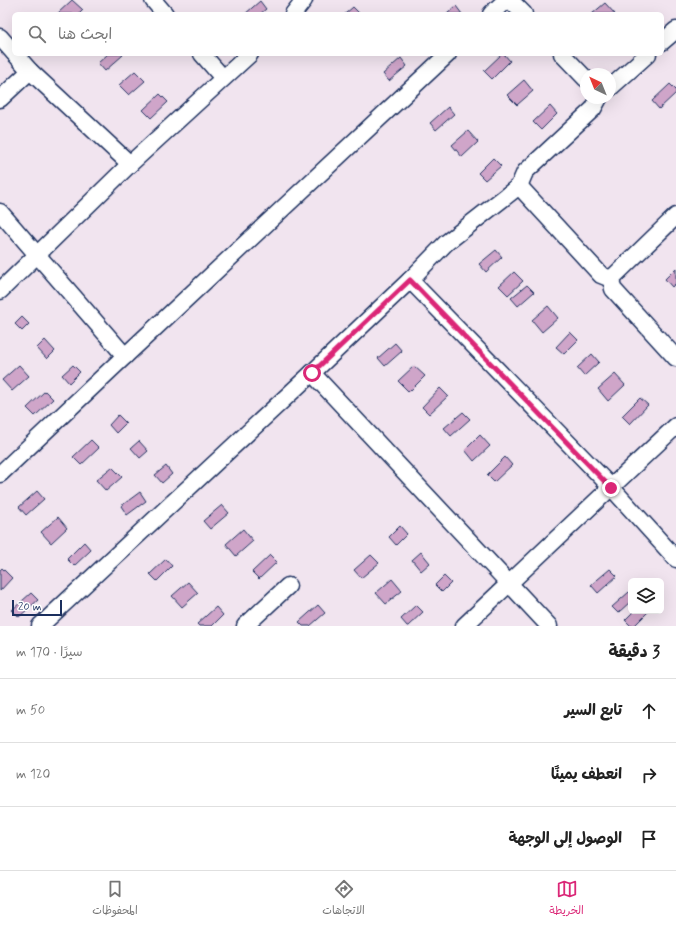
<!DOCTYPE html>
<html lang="ar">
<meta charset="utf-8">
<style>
:root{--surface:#fff;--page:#f6f6f6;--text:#222;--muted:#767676;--line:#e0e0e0;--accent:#db2777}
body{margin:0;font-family:Mynerve,"Playpen Sans Arabic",sans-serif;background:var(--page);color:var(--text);direction:rtl}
.controls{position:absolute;right:12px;bottom:12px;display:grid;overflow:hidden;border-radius:6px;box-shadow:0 4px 16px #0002}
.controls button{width:36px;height:36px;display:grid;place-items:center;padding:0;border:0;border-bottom:1px solid var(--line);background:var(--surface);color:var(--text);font:20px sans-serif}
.compass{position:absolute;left:580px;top:68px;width:36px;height:36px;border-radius:50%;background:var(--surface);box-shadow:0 4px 16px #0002;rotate:317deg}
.scale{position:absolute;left:12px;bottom:10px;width:50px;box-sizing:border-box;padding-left:4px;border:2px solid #1b2f5e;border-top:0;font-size:11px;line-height:14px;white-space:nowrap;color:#1b2f5e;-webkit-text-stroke:3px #fff;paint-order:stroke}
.stop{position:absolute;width:12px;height:12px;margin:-9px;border:3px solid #db2777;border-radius:50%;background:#fff}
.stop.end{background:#db2777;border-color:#fff;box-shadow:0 1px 4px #0008}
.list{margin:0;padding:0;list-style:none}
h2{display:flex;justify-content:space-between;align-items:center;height:52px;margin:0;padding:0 16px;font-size:17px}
h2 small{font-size:13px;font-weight:400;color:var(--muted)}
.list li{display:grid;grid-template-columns:26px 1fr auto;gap:12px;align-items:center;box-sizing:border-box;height:64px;padding:0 16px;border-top:1px solid var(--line)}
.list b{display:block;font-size:15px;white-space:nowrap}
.list em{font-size:13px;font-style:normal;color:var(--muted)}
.icon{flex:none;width:22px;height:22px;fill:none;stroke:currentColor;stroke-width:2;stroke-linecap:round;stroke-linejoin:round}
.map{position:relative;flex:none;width:676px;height:626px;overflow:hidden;direction:ltr}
.search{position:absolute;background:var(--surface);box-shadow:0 4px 16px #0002;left:12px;right:12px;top:12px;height:44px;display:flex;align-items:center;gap:10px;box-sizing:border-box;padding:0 14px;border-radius:6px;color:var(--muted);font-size:15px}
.sheet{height:244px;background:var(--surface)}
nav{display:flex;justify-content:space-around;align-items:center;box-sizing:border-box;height:56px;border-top:1px solid var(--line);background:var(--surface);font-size:11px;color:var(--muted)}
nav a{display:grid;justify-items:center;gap:2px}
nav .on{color:var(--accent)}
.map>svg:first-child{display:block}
</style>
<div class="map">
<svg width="676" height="626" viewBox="0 0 676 626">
<rect width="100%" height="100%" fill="#f1e4ef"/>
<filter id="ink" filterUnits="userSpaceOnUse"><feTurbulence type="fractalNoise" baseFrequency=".025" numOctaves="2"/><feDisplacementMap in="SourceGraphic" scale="8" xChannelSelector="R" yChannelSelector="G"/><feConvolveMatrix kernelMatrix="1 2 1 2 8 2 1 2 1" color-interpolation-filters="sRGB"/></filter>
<g filter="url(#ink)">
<g fill="#cfa5c9" stroke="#1b2f5e">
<path d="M72,0L83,10L79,14H57Z"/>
<path d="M260,1L266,9L260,14H245Z"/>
<path d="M605,3L615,14H592Z"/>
<path d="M456,6L462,14H447Z"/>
<path d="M353,7L360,14H345Z"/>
<path d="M108,54H122L123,55L105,71L98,63Z"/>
<path d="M502,54H504L510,61L492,79L484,71Z"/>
<path d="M401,58L407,66L389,81L383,74Z"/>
<path d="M135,71L145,81L129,95L119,85Z"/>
<path d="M524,80L533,91L517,105L507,95Z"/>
<path d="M670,84L676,90V93L659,109L652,101Z"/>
<path d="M160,94L168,102L151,118L143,110Z"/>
<path d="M550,106L557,114L541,130L533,122Z"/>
<path d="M448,107L454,114L436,130L430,123Z"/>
<path d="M468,131L478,142L462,157L452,145Z"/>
<path d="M493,158L501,166L485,180L478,173Z"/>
<path d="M496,250L502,257L486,272L479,264Z"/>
<path d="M676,268V283L672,287L665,279Z"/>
<path d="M514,272L523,281L508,295L499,286Z"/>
<path d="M527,285L534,292L518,306L511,298Z"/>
<path d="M548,306L558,318L542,332L532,320Z"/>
<path d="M22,317L29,324L22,331L15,324Z"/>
<path d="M570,332L578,340L564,354L556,347Z"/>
<path d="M45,340L55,351L47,359L37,348Z"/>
<path d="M395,343L402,351L385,366L378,358Z"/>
<path d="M592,354L599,362L584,376L577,368Z"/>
<path d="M19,365L29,376L12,391L2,380Z"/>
<path d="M73,365L80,372L69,383L62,375Z"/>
<path d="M414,366L425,376L409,392L398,381Z"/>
<path d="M615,374L625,385L608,401L598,389Z"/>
<path d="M440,388L448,396L429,414L422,407Z"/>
<path d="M45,391L53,399L35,416L27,408Z"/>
<path d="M640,398L648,405L630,424L622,416Z"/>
<path d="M463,412L470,419L451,436L444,428Z"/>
<path d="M118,415L126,423L116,433L109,425Z"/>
<path d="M480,435L490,446L474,461L465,450Z"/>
<path d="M91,440L99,448L81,465L73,457Z"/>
<path d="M139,441L148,451L140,458L131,448Z"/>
<path d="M505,457L512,465L494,482L487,475Z"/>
<path d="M166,466L172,474L162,483L155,475Z"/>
<path d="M112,467L122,477L106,491L96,480Z"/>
<path d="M37,491L44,499L26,515L19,507Z"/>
<path d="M140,492L146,501L127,515L121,506Z"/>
<path d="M222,505L229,513L210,529L203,521Z"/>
<path d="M58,517L67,528L51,543L41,532Z"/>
<path d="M400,526L407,534L396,545L389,537Z"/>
<path d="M243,529L253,541L236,556L226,544Z"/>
<path d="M84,542L91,550L74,566L67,559Z"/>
<path d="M421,552L430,563L421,571L412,560Z"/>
<path d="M270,555L277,562L259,579L252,572Z"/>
<path d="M371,555L379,563L361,578L354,570Z"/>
<path d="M166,559L172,566L157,581L150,574Z"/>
<path d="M2,568L12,578L0,591V570Z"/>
<path d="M610,569L617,576L598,593L591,585Z"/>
<path d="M444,576L451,583L442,592L435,585Z"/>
<path d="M392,579L402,591L386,604L376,593Z"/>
<path d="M188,582L198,593L182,607L172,596Z"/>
<path d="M629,592L631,594V601L618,613L612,607Z"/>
<path d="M31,593L38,600L19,617L12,610Z"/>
<path d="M318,605L325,613L310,626H303L299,622Z"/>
<path d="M416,605L423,612L408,626H407L401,619Z"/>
<path d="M216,607L223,615L212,626H199L197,624Z"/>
<path d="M634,611H649L634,626H631L625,620Z"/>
</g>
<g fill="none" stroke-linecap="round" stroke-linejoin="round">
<g stroke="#1b2f5e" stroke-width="19">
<g id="street">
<path d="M153,0L165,14"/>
<path d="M510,0L524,14"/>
<path d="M293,14L304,0"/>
<path d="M491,14L506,0"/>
<path d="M0,37L14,53"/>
<path d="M662,42L676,30"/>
<path d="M15,54L30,71L130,164"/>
<path d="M202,54L223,78"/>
<path d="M562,54L586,79"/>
<path d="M610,88L648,54"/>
<path d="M0,99L30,71"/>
<path d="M519,186L601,275L611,279"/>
<path d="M0,212L125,356"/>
<path d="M611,279L613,289L676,358"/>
<path d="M611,279L676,216"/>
<path d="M410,280L611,487L676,559"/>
<path d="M0,291L130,164L250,54"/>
<path d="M312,373L549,626"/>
<path d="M0,474L125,356L448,54"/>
<path d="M40,626L312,373L410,280L446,243L519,186L525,172L593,109L599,98"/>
<path d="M245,626L288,586"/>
<path d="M464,626L676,426"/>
</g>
</g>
<use href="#street" stroke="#fff" stroke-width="16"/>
</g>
</g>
<g fill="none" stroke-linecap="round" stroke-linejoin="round" filter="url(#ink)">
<path stroke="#db2777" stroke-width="5" d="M312,373L410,280L611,488"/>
</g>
</svg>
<div class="controls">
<button><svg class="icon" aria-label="layers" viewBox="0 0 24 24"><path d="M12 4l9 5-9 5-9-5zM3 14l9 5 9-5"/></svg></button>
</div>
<svg class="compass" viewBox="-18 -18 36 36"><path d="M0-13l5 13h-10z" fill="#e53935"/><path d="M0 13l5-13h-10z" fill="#767676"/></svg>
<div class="scale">20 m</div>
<div class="stop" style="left:312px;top:373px"></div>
<div class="stop end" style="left:611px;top:488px"></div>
<div class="search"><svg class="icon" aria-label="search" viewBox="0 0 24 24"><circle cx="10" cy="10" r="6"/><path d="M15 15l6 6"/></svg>ابحث هنا</div>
</div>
<section class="sheet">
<h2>3 دقيقة<small>سيرًا · 170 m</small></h2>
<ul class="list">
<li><svg class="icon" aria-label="ahead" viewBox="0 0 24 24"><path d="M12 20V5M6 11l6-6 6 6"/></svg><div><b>تابع السير</b></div><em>50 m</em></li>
<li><svg class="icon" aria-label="right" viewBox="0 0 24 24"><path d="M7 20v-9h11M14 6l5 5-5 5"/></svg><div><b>انعطف يمينًا</b></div><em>120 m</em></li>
<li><svg class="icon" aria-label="arrive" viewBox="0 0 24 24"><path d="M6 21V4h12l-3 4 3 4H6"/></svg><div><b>الوصول إلى الوجهة</b></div></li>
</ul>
</section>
<nav>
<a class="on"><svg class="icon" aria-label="map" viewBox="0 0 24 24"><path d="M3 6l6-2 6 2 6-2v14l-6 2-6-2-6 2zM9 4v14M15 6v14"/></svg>الخريطة</a>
<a><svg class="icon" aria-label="directions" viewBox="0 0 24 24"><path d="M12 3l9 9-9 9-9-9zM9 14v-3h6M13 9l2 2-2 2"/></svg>الاتجاهات</a>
<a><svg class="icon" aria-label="saved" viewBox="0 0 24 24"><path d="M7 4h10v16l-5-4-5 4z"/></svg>المحفوظات</a>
</nav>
